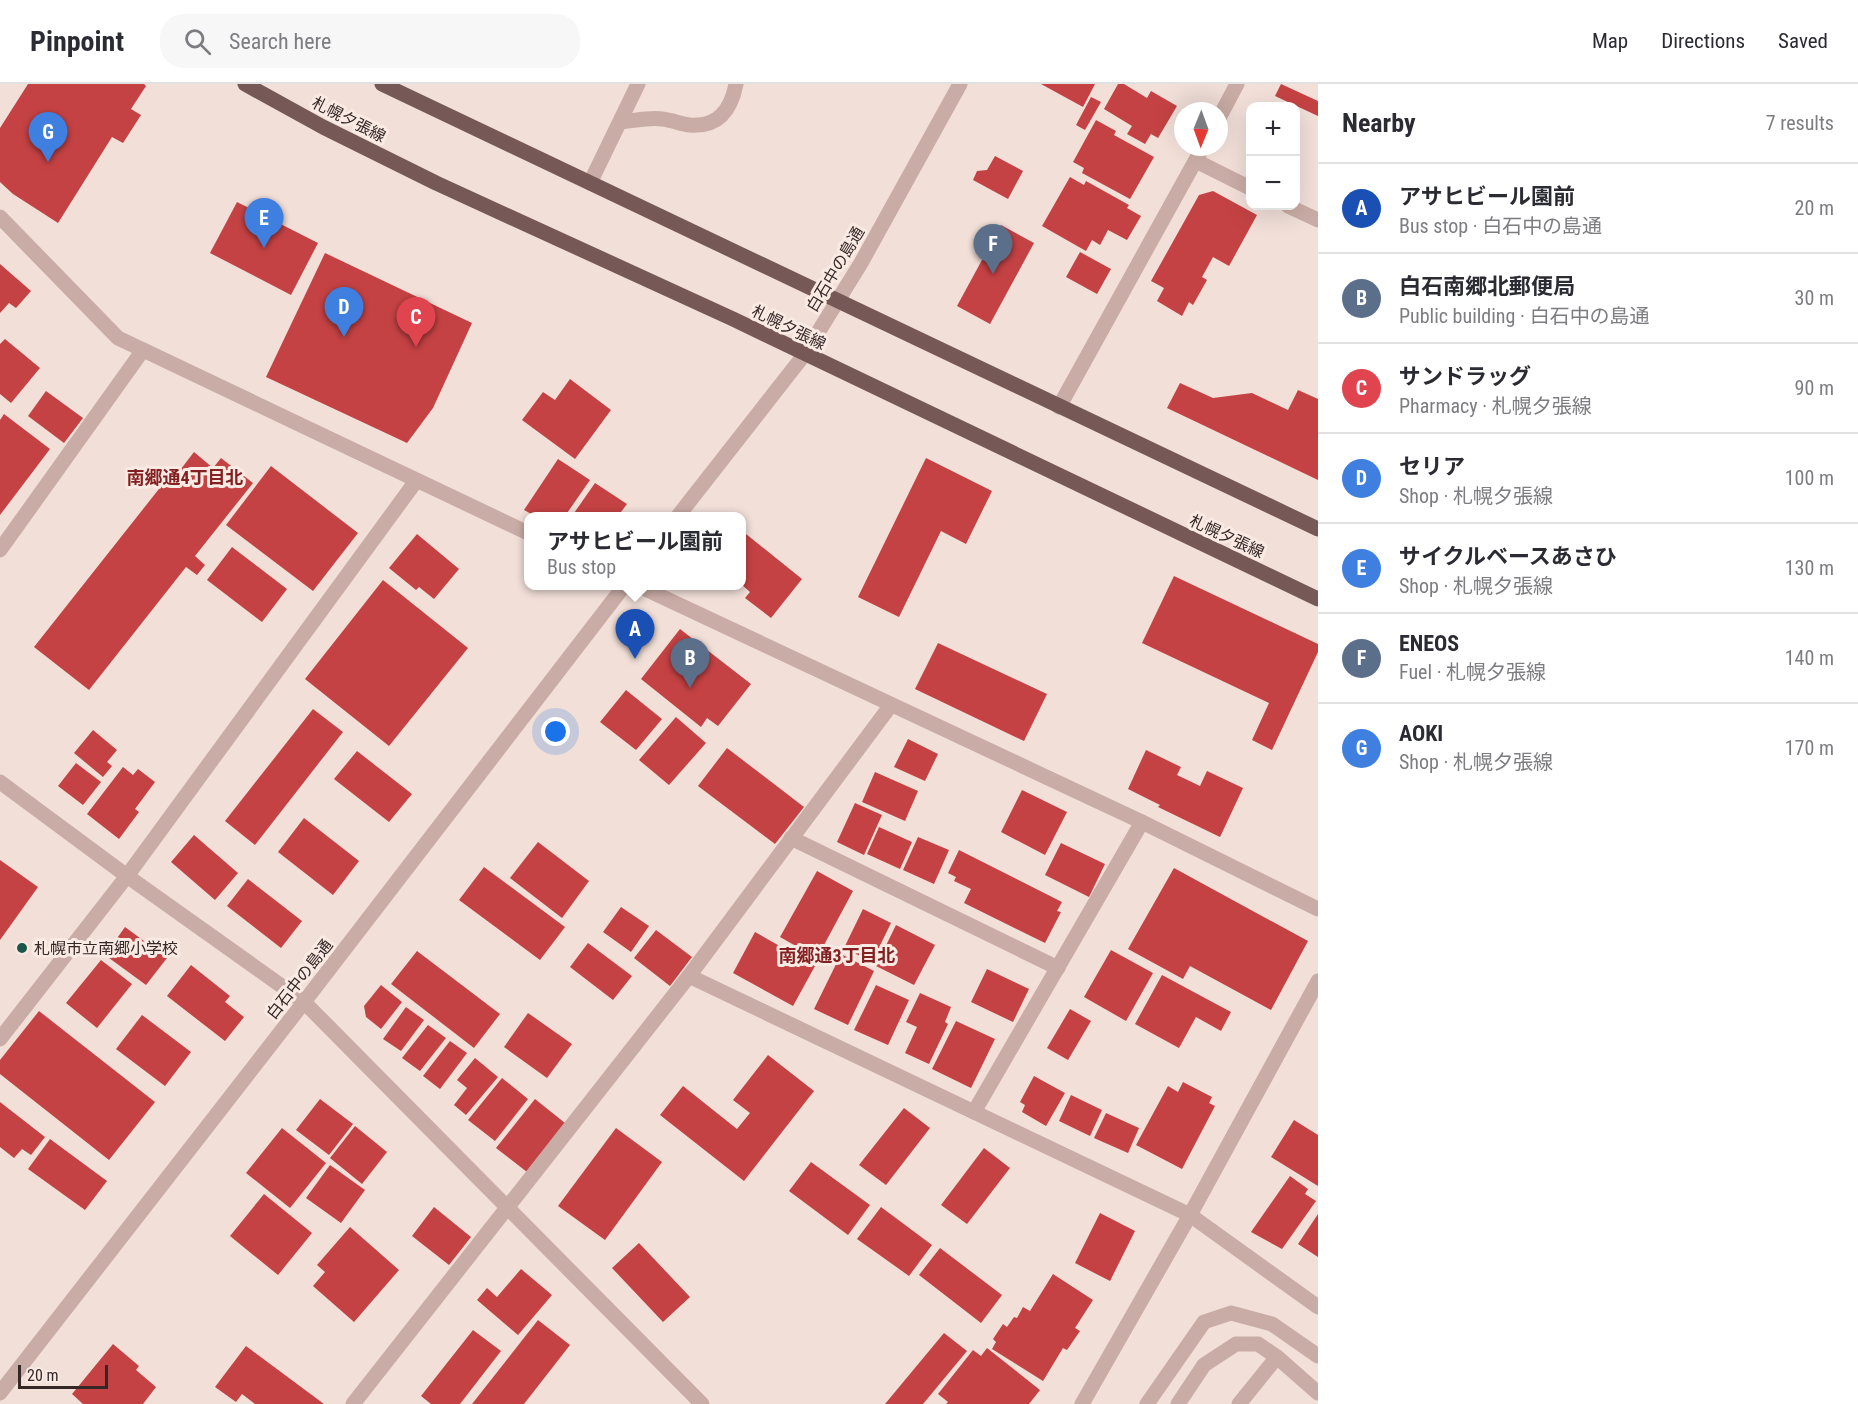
<!DOCTYPE html>
<meta charset="utf-8">
<style>
:root{--surface:#fff;--page:#f7f7f7;--text:#2b2b33;--muted:#7c7c81;--line:#e1e1e2;--accent:#ea580c}
body{margin:0;font-family:"Roboto Condensed","Noto Sans JP",sans-serif;background:var(--page);color:var(--text)}
.controls{position:absolute;right:18px;top:18px;display:grid;overflow:hidden;border-radius:12px;box-shadow:0 6px 24px #0002}
.controls button{width:54px;height:54px;display:grid;place-items:center;padding:0;border:0;border-bottom:2px solid var(--line);background:var(--surface);color:var(--text);font:30px sans-serif}
.compass{position:absolute;left:1174px;top:18px;width:54px;height:54px;border-radius:50%;background:var(--surface);box-shadow:0 6px 24px #0002;rotate:181deg}
.scale{position:absolute;left:18px;bottom:15px;width:90px;box-sizing:border-box;padding-left:6px;border:3px solid #342726;border-top:0;font-size:16px;line-height:21px;white-space:nowrap;color:#342726;-webkit-text-stroke:4px #f9eae4;paint-order:stroke}
.you{position:absolute;left:556px;top:648px;width:21px;height:21px;margin:-15px;border:4px solid #fff;border-radius:50%;background:#1a73e8;box-shadow:0 0 0 9px #1a73e833}
.badge{display:grid;place-items:center;width:39px;height:39px;border-radius:50%;background:var(--accent);color:#fff;font-size:20px;font-weight:700}
.pin{position:absolute;translate:-50% -50px;filter:drop-shadow(0 2px 3px #0008)}
.pin::after{content:'';position:absolute;top:32px;width:21px;height:18px;background:inherit;clip-path:polygon(0 0,100% 0,50% 100%)}
.popup{position:absolute;left:524px;top:428px;width:222px;height:78px;box-sizing:border-box;display:grid;place-content:center;border-radius:12px;background:var(--surface);filter:drop-shadow(0 2px 4px #0005);font-size:20px;white-space:nowrap;color:var(--muted)}
.popup b{font-size:22px;color:var(--text)}
.popup::after{content:'';position:absolute;left:50%;top:100%;margin-left:-12px;border:12px solid transparent;border-top-color:var(--surface)}
.list{margin:0;padding:0;list-style:none}
h2{display:flex;justify-content:space-between;align-items:center;height:78px;margin:0;padding:0 24px;font-size:26px}
h2 small{font-size:20px;font-weight:400;color:var(--muted)}
.list li{display:grid;grid-template-columns:39px 1fr auto;gap:18px;align-items:center;box-sizing:border-box;height:90px;padding:0 24px;border-top:2px solid var(--line)}
.list b{display:block;font-size:22px;white-space:nowrap}
.list p{margin:0;font-size:20px;white-space:nowrap;color:var(--muted)}
.list em{font-size:20px;font-style:normal;color:var(--muted)}
.icon{flex:none;width:33px;height:33px;fill:none;stroke:currentColor;stroke-width:2;stroke-linecap:round;stroke-linejoin:round}
.map{position:relative;flex:none;width:1318px;height:1320px;overflow:hidden}
header{display:flex;align-items:center;gap:36px;box-sizing:border-box;height:84px;padding:0 30px;background:var(--surface);border-bottom:2px solid var(--line)}
header strong{font-size:28px}
nav{display:flex;gap:33px;margin-inline-start:auto;font-size:21px}
.search{width:420px;height:54px;background:var(--page);display:flex;align-items:center;gap:15px;box-sizing:border-box;padding:0 21px;border-radius:24px;color:var(--muted);font-size:22px}
main{display:flex}
aside{flex:1;background:var(--surface)}
.map>svg:first-child{display:block}
</style>
<header>
<strong>Pinpoint</strong>
<div class="search"><svg class="icon" aria-label="search" viewBox="0 0 24 24"><circle cx="10" cy="10" r="6"/><path d="M15 15l6 6"/></svg>Search here</div>
<nav><a>Map</a><a>Directions</a><a>Saved</a></nav>
</header>
<main>
<div class="map">
<svg width="1318" height="1320" viewBox="0 0 1318 1320">
<rect width="100%" height="100%" fill="#f1dfd8"/>
<g fill="#c54244">
<path d="M28,0H144L146,2L131,25L141,31L123,59L112,53L58,139L13,110L0,98V44Z"/>
<path d="M1041,0H1095L1083,23Z"/>
<path d="M1118,0H1124L1147,14L1151,7L1177,22L1158,54L1151,50L1145,60L1127,50L1132,42L1104,25Z"/>
<path d="M1281,0L1318,17V32L1275,12Z"/>
<path d="M1091,13L1101,18L1085,46L1076,41Z"/>
<path d="M1096,36L1116,47L1114,51L1154,73L1130,115L1082,89L1084,84L1073,78Z"/>
<path d="M995,72L1023,87L1008,115L973,96L977,87L987,86Z"/>
<path d="M1070,93L1084,101L1086,97L1129,121L1127,124L1141,132L1127,156L1108,146L1100,161L1092,156L1086,167L1042,142Z"/>
<path d="M1213,107L1257,131L1229,182L1213,173L1202,193L1207,196L1193,221L1189,218L1182,232L1157,217L1164,204L1151,197L1199,111Z"/>
<path d="M237,118L318,159L291,211L210,169Z"/>
<path d="M1001,141L1034,159L990,240L957,222Z"/>
<path d="M1080,168L1111,185L1097,210L1066,193Z"/>
<path d="M325,169L472,239L433,324L407,359L266,293Z"/>
<path d="M0,180L31,207L16,224L9,219L0,229Z"/>
<path d="M5,255L40,284L11,319L0,310V260Z"/>
<path d="M570,295L611,326L575,375L522,336L543,308L555,316Z"/>
<path d="M1180,299L1213,314L1252,309L1288,326L1298,306L1318,315V396L1167,324Z"/>
<path d="M46,307L83,334L64,359L28,332Z"/>
<path d="M4,330L50,365L0,431V336Z"/>
<path d="M194,368L213,384L221,374L253,399L195,472L205,481L197,491L186,483L89,606L34,563L170,391L174,394Z"/>
<path d="M926,374L992,407L966,460L941,447L899,533L858,513Z"/>
<path d="M558,375L590,396L565,432H535L524,426Z"/>
<path d="M271,382L358,449L313,507L226,441Z"/>
<path d="M595,399L627,420L618,432H572Z"/>
<path d="M417,450L459,485L434,515L419,503L416,506L389,484Z"/>
<path d="M746,450L802,495L771,534L745,514L750,508L742,501V456Z"/>
<path d="M232,463L287,505L262,538L207,496Z"/>
<path d="M1174,492L1318,560V568L1272,666L1252,656L1269,619L1142,559Z"/>
<path d="M383,496L468,564L389,662L305,595Z"/>
<path d="M680,545L751,600L718,642L707,634L701,643L641,595Z"/>
<path d="M938,559L1047,610L1024,657L915,605Z"/>
<path d="M626,606L662,635L636,666L600,638Z"/>
<path d="M313,625L343,648L255,761L225,737Z"/>
<path d="M676,633L706,659L669,701L639,676Z"/>
<path d="M93,646L117,666L107,678L112,682L103,693L74,669Z"/>
<path d="M908,655L938,670L925,697L894,683Z"/>
<path d="M727,664L804,723L775,760L698,702Z"/>
<path d="M1146,666L1181,683L1177,691L1200,702L1207,687L1243,704L1220,753L1158,723L1160,721L1128,705Z"/>
<path d="M357,667L412,710L389,738L334,695Z"/>
<path d="M76,679L101,698L83,721L58,702Z"/>
<path d="M123,683L133,691L138,685L155,698L135,725L139,728L119,755L87,730Z"/>
<path d="M875,688L918,707L905,737L862,718Z"/>
<path d="M1022,706L1067,728L1045,771L1001,748Z"/>
<path d="M855,719L882,731L864,771L837,758Z"/>
<path d="M304,734L359,777L333,811L278,768Z"/>
<path d="M879,743L912,758L900,785L867,770Z"/>
<path d="M194,751L238,789L215,816L171,778Z"/>
<path d="M918,753L949,766L934,800L903,786Z"/>
<path d="M538,758L589,797L562,834L510,794Z"/>
<path d="M1061,759L1105,780L1089,813L1045,791Z"/>
<path d="M959,766L1062,818L1057,827L1061,828L1045,859L964,819L971,805L954,797L956,793L948,789Z"/>
<path d="M0,776L38,803L0,856Z"/>
<path d="M484,783L565,843L540,876L459,816Z"/>
<path d="M1174,784L1308,857L1271,926L1190,882L1183,895L1128,865Z"/>
<path d="M817,787L853,807L817,874L780,853Z"/>
<path d="M248,795L302,837L281,864L227,822Z"/>
<path d="M621,823L649,842L631,868L603,848Z"/>
<path d="M863,825L891,839L872,878L844,864Z"/>
<path d="M896,841L935,861L914,901L876,882Z"/>
<path d="M125,843L167,874L146,901L105,871Z"/>
<path d="M656,846L692,873L670,902L634,874Z"/>
<path d="M755,848L815,882L793,922L733,889Z"/>
<path d="M588,859L632,892L613,916L570,883Z"/>
<path d="M1111,866L1153,889L1126,937L1084,913Z"/>
<path d="M417,867L500,930L474,964L391,900Z"/>
<path d="M841,870L874,887L848,941L814,925Z"/>
<path d="M101,876L132,900L97,944L66,919Z"/>
<path d="M191,881L230,912L225,918L244,933L225,957L167,912Z"/>
<path d="M987,885L1029,905L1013,938L971,918Z"/>
<path d="M1162,891L1231,928L1221,947L1196,933L1179,964L1135,940Z"/>
<path d="M381,901L402,918L381,945L366,933L364,922Z"/>
<path d="M876,901L909,916L888,961L854,946Z"/>
<path d="M920,909L951,923L945,938L948,940L929,980L905,969L917,943L906,938Z"/>
<path d="M406,923L424,936L401,967L383,955Z"/>
<path d="M1070,925L1091,937L1068,976L1047,964Z"/>
<path d="M39,927L155,1018L109,1076L0,990V976Z"/>
<path d="M528,929L572,960L547,994L504,963Z"/>
<path d="M142,931L191,968L165,1002L116,965Z"/>
<path d="M956,937L995,955L971,1004L932,985Z"/>
<path d="M428,941L446,954L420,987L402,974Z"/>
<path d="M450,957L467,969L440,1005L423,992Z"/>
<path d="M768,971L814,1007L744,1097L660,1031L683,1002L737,1045L750,1029L733,1016Z"/>
<path d="M475,974L498,993L466,1031L454,1021L467,1004L457,996Z"/>
<path d="M1034,992L1065,1009L1046,1042L1022,1028L1025,1021L1020,1018Z"/>
<path d="M502,994L528,1015L495,1057L468,1036Z"/>
<path d="M1183,998L1212,1013L1209,1019L1215,1022L1182,1085L1136,1061L1168,1002L1178,1008Z"/>
<path d="M1071,1011L1102,1026L1090,1052L1059,1037Z"/>
<path d="M320,1015L353,1040L329,1071L296,1046Z"/>
<path d="M535,1015L565,1039L527,1088L496,1064Z"/>
<path d="M0,1018L45,1053L31,1071L22,1065L14,1074L0,1063Z"/>
<path d="M904,1024L930,1044L886,1101L859,1081Z"/>
<path d="M1106,1029L1139,1044L1128,1069L1094,1054Z"/>
<path d="M1294,1036L1318,1051V1102L1271,1073Z"/>
<path d="M355,1042L387,1068L362,1100L330,1074Z"/>
<path d="M282,1044L326,1079L290,1124L246,1089Z"/>
<path d="M616,1044L662,1078L605,1156L558,1122Z"/>
<path d="M50,1055L107,1097L85,1126L28,1085Z"/>
<path d="M984,1064L1010,1084L967,1140L941,1121Z"/>
<path d="M811,1078L870,1121L848,1151L789,1107Z"/>
<path d="M330,1081L365,1106L341,1139L306,1114Z"/>
<path d="M1290,1092L1308,1105L1305,1110L1316,1117L1282,1165L1251,1148Z"/>
<path d="M264,1110L312,1149L278,1191L230,1152Z"/>
<path d="M434,1123L471,1153L449,1181L412,1152Z"/>
<path d="M881,1123L932,1161L909,1192L857,1155Z"/>
<path d="M1100,1129L1135,1147L1110,1197L1075,1179Z"/>
<path d="M1318,1130V1173L1298,1160Z"/>
<path d="M350,1143L399,1186L354,1238L313,1202L325,1188L317,1181Z"/>
<path d="M639,1159L690,1213L663,1238L612,1184Z"/>
<path d="M940,1164L1002,1211L981,1239L919,1191Z"/>
<path d="M521,1185L552,1211L518,1251L477,1216L487,1204L497,1213Z"/>
<path d="M1053,1190L1093,1216L1075,1244L1080,1247L1067,1266L1063,1264L1043,1297L992,1265L996,1258L993,1255L1003,1240L1007,1243L1014,1233L1017,1234L1023,1223L1030,1227Z"/>
<path d="M538,1236L570,1261L524,1320H472Z"/>
<path d="M473,1246L501,1267L460,1320H431L421,1312Z"/>
<path d="M944,1249L967,1267L923,1320H885Z"/>
<path d="M113,1260L139,1282L136,1286L156,1303L143,1320H83L72,1310Z"/>
<path d="M246,1262L324,1320H255L242,1310L236,1318L215,1303Z"/>
<path d="M987,1264L1040,1306L1029,1320H946L948,1318L938,1310L973,1266L981,1272Z"/>
</g>
<g fill="none" stroke-linecap="round" stroke-linejoin="round">
<g stroke="#c9aca5" stroke-width="15">
<path d="M1219,34L1237,0"/>
<path d="M620,38C634,37 649,33 662,35C672,36 681,40 690,41C718,43 731,26 736,0"/>
<path d="M1196,77L1250,104"/>
<path d="M590,99L638,0"/>
<path d="M1288,122L1318,136"/>
<path d="M0,133L118,254L528,449"/>
<path d="M1059,323L1203,63"/>
<path d="M678,432L804,271L861,179L960,0"/>
<path d="M0,466L143,266"/>
<path d="M639,502L1142,738L1318,825"/>
<path d="M0,698L127,792L304,918L702,1320"/>
<path d="M791,754L1058,884"/>
<path d="M689,892L1190,1131L1318,1223"/>
<path d="M0,955L127,792L416,397"/>
<path d="M974,1028L1142,738"/>
<path d="M0,1309L304,918L624,502"/>
<path d="M353,1320L689,892L891,621"/>
<path d="M1082,1320L1190,1131L1318,897"/>
<path d="M1147,1320L1204,1238L1231,1229L1272,1240L1318,1272"/>
<path d="M1178,1320L1204,1281L1236,1260H1258L1277,1273L1318,1309"/>
<path d="M1239,1320L1277,1273"/>
</g>
<g stroke="#765957" stroke-width="15">
<path d="M245,0L323,43L436,99L733,235L1318,515"/>
<path d="M382,0L1318,445"/>
</g>
</g>
<circle fill="#1c554a" stroke="#f9eae4" stroke-width="2" cx="22" cy="864" r="6"/>
<g text-anchor="middle" stroke-width="6" stroke-linejoin="round" paint-order="stroke">
<g font-size="16" fill="#342726" stroke="#f9eae4">
<text transform="translate(349 35) rotate(27)" y="6">札幌夕張線</text>
<text transform="translate(835 185) rotate(-59)" y="6">白石中の島通</text>
<text transform="translate(789 243) rotate(26)" y="6">札幌夕張線</text>
<text transform="translate(1227 452) rotate(25)" y="6">札幌夕張線</text>
<text transform="translate(299 895) rotate(-52)" y="6">白石中の島通</text>
</g>
<g font-size="16" fill="#342726" stroke="#f9eae4" text-anchor="start">
<text x="34" y="870">札幌市立南郷小学校</text>
</g>
<g font-size="18" font-weight="bold" fill="#832021" stroke="#f9eae4">
<text x="185" y="400">南郷通4丁目北</text>
<text x="837" y="878">南郷通3丁目北</text>
</g>
</g>
</svg>
<div class="controls">
<button>+</button>
<button>−</button>
</div>
<svg class="compass" viewBox="-18 -18 36 36"><path d="M0-13l5 13h-10z" fill="#e53935"/><path d="M0 13l5-13h-10z" fill="#7c7c81"/></svg>
<div class="scale">20 m</div>
<div class="you"></div>
<div class="pin badge" style="left:635px;top:575px;background:#1a4fb4">A</div>
<div class="popup"><b>アサヒビール園前</b>Bus stop</div>
<div class="pin badge" style="left:690px;top:604px;background:#5c6f8a">B</div>
<div class="pin badge" style="left:416px;top:263px;background:#e0444e">C</div>
<div class="pin badge" style="left:344px;top:253px;background:#3f7fe0">D</div>
<div class="pin badge" style="left:264px;top:164px;background:#3f7fe0">E</div>
<div class="pin badge" style="left:993px;top:190px;background:#5c6f8a">F</div>
<div class="pin badge" style="left:48px;top:78px;background:#3f7fe0">G</div>
</div>
<aside>
<h2>Nearby<small>7 results</small></h2>
<ul class="list">
<li><span class="badge" style="background:#1a4fb4">A</span><div><b>アサヒビール園前</b><p>Bus stop · 白石中の島通</p></div><em>20 m</em></li>
<li><span class="badge" style="background:#5c6f8a">B</span><div><b>白石南郷北郵便局</b><p>Public building · 白石中の島通</p></div><em>30 m</em></li>
<li><span class="badge" style="background:#e0444e">C</span><div><b>サンドラッグ</b><p>Pharmacy · 札幌夕張線</p></div><em>90 m</em></li>
<li><span class="badge" style="background:#3f7fe0">D</span><div><b>セリア</b><p>Shop · 札幌夕張線</p></div><em>100 m</em></li>
<li><span class="badge" style="background:#3f7fe0">E</span><div><b>サイクルベースあさひ</b><p>Shop · 札幌夕張線</p></div><em>130 m</em></li>
<li><span class="badge" style="background:#5c6f8a">F</span><div><b>ENEOS</b><p>Fuel · 札幌夕張線</p></div><em>140 m</em></li>
<li><span class="badge" style="background:#3f7fe0">G</span><div><b>AOKI</b><p>Shop · 札幌夕張線</p></div><em>170 m</em></li>
</ul>
</aside>
</main>
